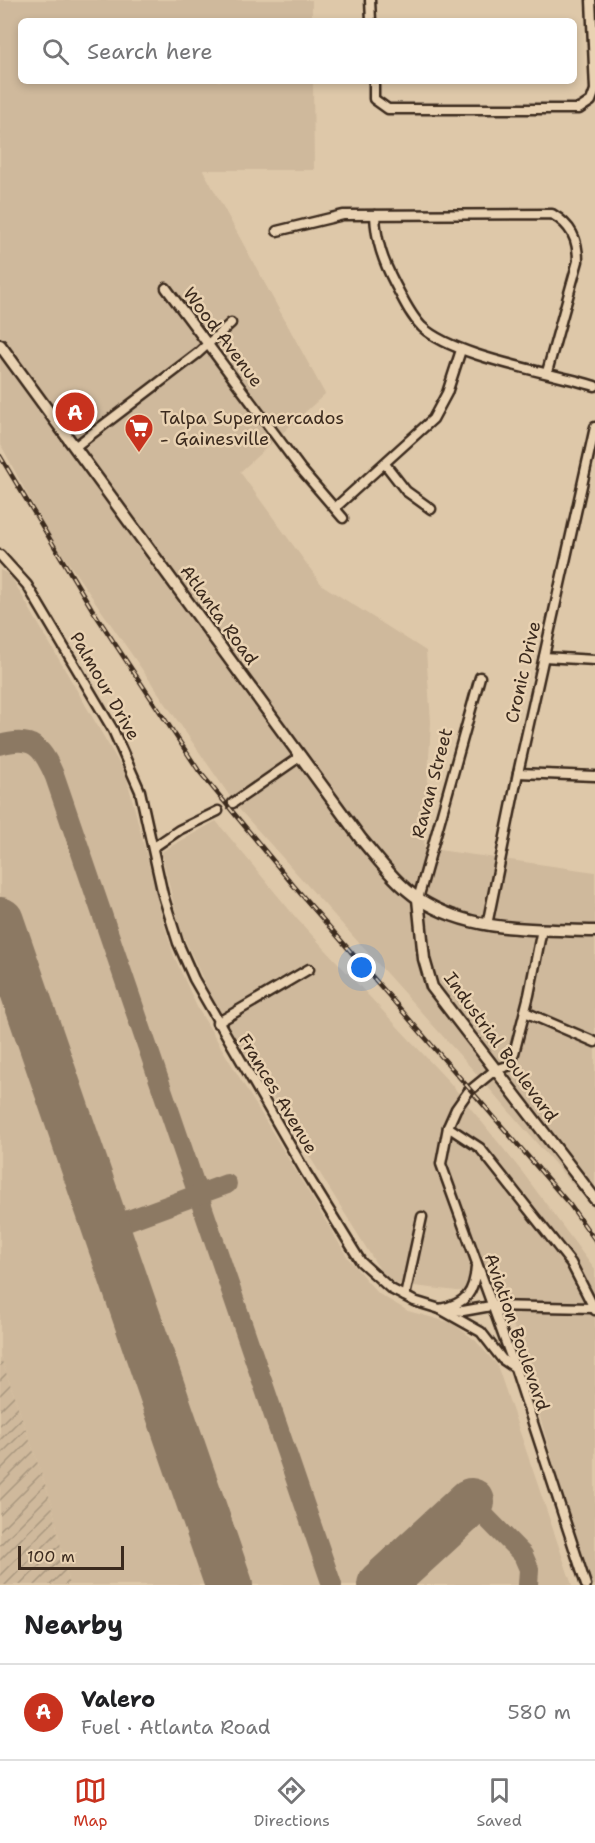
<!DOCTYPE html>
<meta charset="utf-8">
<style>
:root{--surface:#fff;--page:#f6f6f6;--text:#202124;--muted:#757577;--line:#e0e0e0;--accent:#c8321e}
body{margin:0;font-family:"Shantell Sans",sans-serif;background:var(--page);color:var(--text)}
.scale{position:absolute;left:18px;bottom:15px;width:106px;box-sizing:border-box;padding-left:6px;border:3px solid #3b2a1e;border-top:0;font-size:16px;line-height:21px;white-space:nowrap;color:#3b2a1e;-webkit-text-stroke:4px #e9d2b2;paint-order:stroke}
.you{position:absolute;left:362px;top:968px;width:21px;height:21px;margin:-15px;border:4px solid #fff;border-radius:50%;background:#1a73e8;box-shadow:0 0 0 9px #1a73e833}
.badge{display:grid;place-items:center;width:39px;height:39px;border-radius:50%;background:var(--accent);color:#fff;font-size:20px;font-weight:700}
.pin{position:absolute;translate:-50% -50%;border:3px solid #fff;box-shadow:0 2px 6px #0006}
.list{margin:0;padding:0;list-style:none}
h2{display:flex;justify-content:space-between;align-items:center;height:78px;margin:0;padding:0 24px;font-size:26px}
h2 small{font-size:20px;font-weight:400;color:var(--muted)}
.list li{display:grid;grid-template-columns:39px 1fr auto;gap:18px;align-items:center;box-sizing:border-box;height:96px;padding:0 24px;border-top:2px solid var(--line)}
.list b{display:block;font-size:22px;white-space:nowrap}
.list p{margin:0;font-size:20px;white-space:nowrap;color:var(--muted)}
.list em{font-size:20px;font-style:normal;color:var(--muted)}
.icon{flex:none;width:33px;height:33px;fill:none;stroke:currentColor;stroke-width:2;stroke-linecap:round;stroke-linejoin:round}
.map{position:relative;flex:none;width:595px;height:1585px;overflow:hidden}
.search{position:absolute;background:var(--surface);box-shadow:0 3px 9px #0003;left:18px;right:18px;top:18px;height:66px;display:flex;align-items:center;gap:15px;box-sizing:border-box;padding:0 21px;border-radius:9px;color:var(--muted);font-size:22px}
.sheet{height:174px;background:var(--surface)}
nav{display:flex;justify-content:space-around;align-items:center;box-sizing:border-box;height:84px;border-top:2px solid var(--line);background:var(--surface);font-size:16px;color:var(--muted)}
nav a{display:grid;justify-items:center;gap:3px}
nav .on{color:var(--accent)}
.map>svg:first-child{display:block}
</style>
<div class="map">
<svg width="595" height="1585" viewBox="0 0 595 1585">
<defs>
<pattern id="industrial-furrows" width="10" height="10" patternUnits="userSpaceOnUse" patternTransform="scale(1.5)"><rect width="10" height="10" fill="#cfb99c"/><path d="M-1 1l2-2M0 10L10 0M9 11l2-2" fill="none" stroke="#a9977f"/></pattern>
</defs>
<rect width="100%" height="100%" fill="#dec8a9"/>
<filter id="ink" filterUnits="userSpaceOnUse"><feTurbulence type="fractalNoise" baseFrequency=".0167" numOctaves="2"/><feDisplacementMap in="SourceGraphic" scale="12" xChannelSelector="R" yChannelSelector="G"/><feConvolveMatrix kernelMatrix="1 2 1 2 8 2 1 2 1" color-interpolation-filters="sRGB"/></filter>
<g filter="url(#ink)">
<g fill="#cfb99c">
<path d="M0,0H312V21H21V81H313L314,170H203L325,394L240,472L322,585L426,651L431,722L424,848L595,872V1210L474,1071L238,808L47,532L0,443Z"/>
<path d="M0,570L10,575L126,775L165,927L174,956L197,1007L348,1258L367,1281L379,1294L408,1311L452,1323L475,1340L497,1365L572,1585H69L52,1504L0,1355Z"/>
<path d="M216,821L297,919L451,1084L523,1173L595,1270V1585H589L503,1290L457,1291L388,1283L212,999L180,929L161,852Z"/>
</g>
<path fill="url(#industrial-furrows)" d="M0,1355L52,1504L69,1585H0Z"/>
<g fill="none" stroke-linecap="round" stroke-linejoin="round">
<g stroke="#8c7964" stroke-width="20">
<path d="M0,745C33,735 43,748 55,777L332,1585"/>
<path d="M107,1228L227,1184"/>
<path d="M471,1502L523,1555L529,1569L528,1585"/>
</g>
<g stroke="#8c7964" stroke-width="48">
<path d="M0,921L229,1585"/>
<path d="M381,1585L471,1502"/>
</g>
<g stroke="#3b2a1e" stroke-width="13">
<g id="street">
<path d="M370,0L371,21"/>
<path d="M374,81V99L388,109H579L591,101L595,90L591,0"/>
<path d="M375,215C376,241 383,261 395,284C403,299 410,315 422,327C454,357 549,372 595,386"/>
<path d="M277,231L343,215L552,214C571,225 578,239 578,261L547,372"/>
<path d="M166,288L300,468L343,518"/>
<path d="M76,446L198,353L231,323"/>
<path d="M385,464L406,491L431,509"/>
<path d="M336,507L433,419L447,393L461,350"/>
<path d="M0,555L27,585L113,730L140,791L163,895L178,943L194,979L306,1173L361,1262L391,1289L414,1301L440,1309L463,1311L491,1306L594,1308"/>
<path d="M544,657L595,660"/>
<path d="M518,773L595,776"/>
<path d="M233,803L301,756"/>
<path d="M154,847L179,830L218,811"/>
<path d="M418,899L480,677"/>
<path d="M487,925L518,773L595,427"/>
<path d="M542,929L529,995L511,1065L495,1070L468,1092L456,1109L448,1127L441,1164L515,1368L586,1585"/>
<path d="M525,1012L595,1042"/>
<path d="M217,1023L309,969"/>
<path d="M448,1127L480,1148L571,1263L595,1310"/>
<path d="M476,1267C474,1293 466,1304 440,1309L481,1332L502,1359L514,1367"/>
<path d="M405,1296L422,1217"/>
</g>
</g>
<g stroke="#3b2a1e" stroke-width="15">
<g id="secondary">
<path d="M0,345L361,839C379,860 396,884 419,899C471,933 536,929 595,931"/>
<path d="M418,899L424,959L432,987L595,1199"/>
</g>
</g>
<use href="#street" stroke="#e9d2b2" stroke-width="8"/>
<use href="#secondary" stroke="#e9d2b2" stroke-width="10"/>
<g stroke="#3b2a1e" stroke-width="4.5">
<path id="rail" d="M0,456L92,609L199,771L294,886L570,1205L595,1240"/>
</g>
<use href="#rail" stroke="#e9d2b2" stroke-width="2" stroke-dasharray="7" stroke-linecap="butt"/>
</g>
</g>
<defs>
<g id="supermarket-pin" transform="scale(1.5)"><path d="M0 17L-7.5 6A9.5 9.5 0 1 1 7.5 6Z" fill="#c8321e" stroke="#e9d2b2"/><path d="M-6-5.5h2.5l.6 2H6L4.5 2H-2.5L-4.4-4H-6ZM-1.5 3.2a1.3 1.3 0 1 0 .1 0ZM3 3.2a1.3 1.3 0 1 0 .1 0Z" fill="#fff"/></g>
</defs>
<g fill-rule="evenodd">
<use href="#supermarket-pin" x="139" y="428"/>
</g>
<g text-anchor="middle" stroke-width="5" stroke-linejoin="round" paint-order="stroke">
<g font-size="18" fill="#3b2a1e" stroke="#e9d2b2">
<text transform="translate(223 337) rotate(53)" y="6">Wood Avenue</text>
<text transform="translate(219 615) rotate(54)" y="6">Atlanta Road</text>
<text transform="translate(523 672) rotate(-77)" y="6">Cronic Drive</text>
<text transform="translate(105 686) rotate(60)" y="6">Palmour Drive</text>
<text transform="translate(432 783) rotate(-75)" y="6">Ravan Street</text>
<text transform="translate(501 1047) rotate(54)" y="6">Industrial Boulevard</text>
<text transform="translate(278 1094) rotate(59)" y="6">Frances Avenue</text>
<text transform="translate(517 1332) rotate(71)" y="6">Aviation Boulevard</text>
</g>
<g font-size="18" fill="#3b2a1e" stroke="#e9d2b2" text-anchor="start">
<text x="160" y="424">Talpa Supermercados<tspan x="160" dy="21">- Gainesville</tspan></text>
</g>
</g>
</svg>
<div class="scale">100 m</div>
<div class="you"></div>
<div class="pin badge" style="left:75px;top:412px">A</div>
<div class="search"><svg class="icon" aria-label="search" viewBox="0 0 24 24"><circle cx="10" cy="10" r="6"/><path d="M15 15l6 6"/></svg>Search here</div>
</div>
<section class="sheet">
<h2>Nearby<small></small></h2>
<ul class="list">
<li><span class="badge">A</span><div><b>Valero</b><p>Fuel · Atlanta Road</p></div><em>580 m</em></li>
</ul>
</section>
<nav>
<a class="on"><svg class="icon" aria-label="map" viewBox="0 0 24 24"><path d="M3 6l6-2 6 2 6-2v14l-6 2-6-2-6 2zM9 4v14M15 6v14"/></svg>Map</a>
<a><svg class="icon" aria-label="directions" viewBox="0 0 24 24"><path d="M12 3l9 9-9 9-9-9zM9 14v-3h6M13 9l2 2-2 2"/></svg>Directions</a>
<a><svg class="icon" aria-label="saved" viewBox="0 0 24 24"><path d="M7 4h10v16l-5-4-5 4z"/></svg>Saved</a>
</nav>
